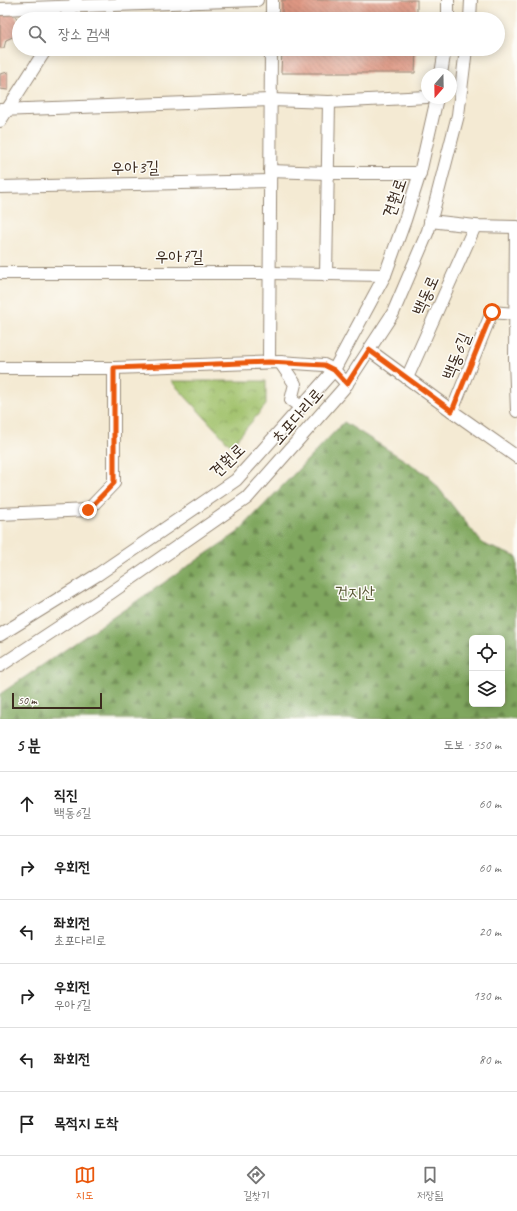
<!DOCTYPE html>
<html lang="ko">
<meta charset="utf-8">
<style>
:root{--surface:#fff;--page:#f2f2f2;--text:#222;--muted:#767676;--line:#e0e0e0;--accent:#ea580c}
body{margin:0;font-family:Caveat,"Poor Story",sans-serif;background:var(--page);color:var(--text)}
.controls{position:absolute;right:12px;bottom:12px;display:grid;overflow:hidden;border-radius:6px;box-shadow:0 2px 10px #0003}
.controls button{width:36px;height:36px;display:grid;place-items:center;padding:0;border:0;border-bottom:1px solid var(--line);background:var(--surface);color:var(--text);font:20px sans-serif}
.compass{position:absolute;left:421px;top:68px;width:36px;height:36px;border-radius:50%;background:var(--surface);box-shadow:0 2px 10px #0003;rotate:200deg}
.scale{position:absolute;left:12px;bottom:10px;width:90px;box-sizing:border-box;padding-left:4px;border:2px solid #3b2a1e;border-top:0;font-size:11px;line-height:14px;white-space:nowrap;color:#3b2a1e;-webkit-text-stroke:3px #fdfcf7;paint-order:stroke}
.stop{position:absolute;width:12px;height:12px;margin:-9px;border:3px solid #ea580c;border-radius:50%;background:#fff}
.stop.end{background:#ea580c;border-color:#fff;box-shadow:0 1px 4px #0008}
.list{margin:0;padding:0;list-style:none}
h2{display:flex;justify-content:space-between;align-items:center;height:52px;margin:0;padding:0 16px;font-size:17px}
h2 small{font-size:13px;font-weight:400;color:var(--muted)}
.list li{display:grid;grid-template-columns:26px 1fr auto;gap:12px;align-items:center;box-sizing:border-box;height:64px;padding:0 16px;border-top:1px solid var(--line)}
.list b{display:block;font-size:15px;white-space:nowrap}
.list p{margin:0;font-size:13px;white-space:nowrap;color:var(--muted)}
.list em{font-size:13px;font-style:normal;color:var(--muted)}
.icon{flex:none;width:22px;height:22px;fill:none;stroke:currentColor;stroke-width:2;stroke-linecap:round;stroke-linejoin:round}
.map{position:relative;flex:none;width:517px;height:719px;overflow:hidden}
.search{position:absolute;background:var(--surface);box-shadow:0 2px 10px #0003;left:12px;right:12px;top:12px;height:44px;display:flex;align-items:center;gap:10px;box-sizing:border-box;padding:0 14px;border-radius:22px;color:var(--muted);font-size:15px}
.sheet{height:436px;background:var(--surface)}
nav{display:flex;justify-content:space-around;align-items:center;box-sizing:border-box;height:56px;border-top:1px solid var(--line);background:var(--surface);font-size:11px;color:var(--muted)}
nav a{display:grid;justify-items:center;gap:2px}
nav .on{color:var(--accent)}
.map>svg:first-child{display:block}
</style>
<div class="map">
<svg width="517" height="719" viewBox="0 0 517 719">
<defs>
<pattern id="forest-firs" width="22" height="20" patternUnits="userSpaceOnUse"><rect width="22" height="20" fill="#80a75f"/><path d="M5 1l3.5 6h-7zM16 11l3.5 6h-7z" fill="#6a884e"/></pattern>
<pattern id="park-crowns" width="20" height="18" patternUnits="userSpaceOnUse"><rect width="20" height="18" fill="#a0c16b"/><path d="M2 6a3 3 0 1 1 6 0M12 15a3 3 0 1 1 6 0" fill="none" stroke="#849d57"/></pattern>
<pattern id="building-back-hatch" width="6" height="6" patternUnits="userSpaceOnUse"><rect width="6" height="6" fill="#de9783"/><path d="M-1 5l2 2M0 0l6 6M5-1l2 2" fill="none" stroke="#b57b6b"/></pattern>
</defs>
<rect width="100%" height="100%" fill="#fdfcf7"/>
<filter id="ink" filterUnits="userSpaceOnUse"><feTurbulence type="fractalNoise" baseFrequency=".025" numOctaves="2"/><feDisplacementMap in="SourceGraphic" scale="8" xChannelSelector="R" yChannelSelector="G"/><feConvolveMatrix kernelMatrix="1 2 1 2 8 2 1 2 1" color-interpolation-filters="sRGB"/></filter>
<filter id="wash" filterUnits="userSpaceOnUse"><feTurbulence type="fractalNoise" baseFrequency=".012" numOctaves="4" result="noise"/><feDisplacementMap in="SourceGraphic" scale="16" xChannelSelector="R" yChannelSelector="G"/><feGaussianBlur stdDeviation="0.9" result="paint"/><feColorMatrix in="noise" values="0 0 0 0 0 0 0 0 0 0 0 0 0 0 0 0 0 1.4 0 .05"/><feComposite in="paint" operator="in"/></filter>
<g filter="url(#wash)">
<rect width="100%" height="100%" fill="#f4ead3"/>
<path fill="url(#forest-firs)" stroke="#5e683e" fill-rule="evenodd" d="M344,422L428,475L483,544L517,557V719H0V694L237,533ZM472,638H502V704H472Z"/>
<path fill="url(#park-crowns)" stroke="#6e7644" d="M171,381H266V405L231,446Z"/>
<g id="blocks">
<g fill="url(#building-back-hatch)">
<rect x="282" y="0" width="135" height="19"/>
<path d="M14,12L19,24V34L6,40L4,48H0V14Z"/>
<path d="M282,49H416L415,73H281Z"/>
<path d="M8,72V90L0,89V74Z"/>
</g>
</g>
</g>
<g filter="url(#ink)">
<use href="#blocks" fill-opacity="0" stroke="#988a78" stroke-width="1"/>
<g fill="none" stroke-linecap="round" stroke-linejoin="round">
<g stroke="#988a78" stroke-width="14">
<g id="minor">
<path d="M0,9L257,0"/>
<path d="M65,19L76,1"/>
<path d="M272,19V0"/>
<path d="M448,19V0"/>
<path d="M470,19L471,0"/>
<path d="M441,74L445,49"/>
<path d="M0,110L271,100L329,102L427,97"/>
<path d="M0,121L46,49"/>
<path d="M270,171L327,173H420"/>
<path d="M0,187L270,181"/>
<path d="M430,221L475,226L517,227"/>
<path d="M516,227L515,360L517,411"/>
<path d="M0,273H270L385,275"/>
<path d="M326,275L329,102"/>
<path d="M369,350L452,411L517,457"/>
<path d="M269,362L271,49"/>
<path d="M280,362L295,384L291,400L301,407"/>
<path d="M0,368H114L280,362L324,365L334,370L347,384"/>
<path d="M407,378L475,226"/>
<path d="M452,411L492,312L515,314"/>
<path d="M0,514L88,510L114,483V368"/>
<path d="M0,635L97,575L236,480L334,370L385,275L405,220L420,173L437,98"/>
<path d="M0,666L109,594L247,498L344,388L393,313L428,231L458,115L466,49"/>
</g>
</g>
<use href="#minor" stroke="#fff" stroke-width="12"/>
</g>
</g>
<g fill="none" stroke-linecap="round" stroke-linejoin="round" filter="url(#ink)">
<path stroke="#ea580c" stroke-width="5" d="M88,510L114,483V368L269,362L324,365L334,370L347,384L369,350L452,411L492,312"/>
</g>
<g text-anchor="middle" stroke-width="3" stroke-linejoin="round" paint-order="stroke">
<g font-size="17" fill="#3b2a1e" stroke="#fdfcf7">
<text transform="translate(135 167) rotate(-1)" y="6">우아3길</text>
<text transform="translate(394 198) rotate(-71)" y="6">견훤로</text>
<text x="179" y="262">우아7길</text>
<text transform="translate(425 295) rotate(-66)" y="6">백동로</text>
<text transform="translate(456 356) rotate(-68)" y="6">백동6길</text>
<text transform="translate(297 416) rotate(-49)" y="6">초포다리로</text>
<text transform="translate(227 460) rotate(-43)" y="6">견훤로</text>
</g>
<g font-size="17" fill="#595735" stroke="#fdfcf7">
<text x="355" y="598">건지산</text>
</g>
</g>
</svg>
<div class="controls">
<button><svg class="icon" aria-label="locate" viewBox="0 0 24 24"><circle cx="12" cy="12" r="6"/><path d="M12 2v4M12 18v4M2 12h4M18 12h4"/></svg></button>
<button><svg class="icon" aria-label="layers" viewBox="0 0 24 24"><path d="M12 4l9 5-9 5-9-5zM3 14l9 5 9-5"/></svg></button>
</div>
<svg class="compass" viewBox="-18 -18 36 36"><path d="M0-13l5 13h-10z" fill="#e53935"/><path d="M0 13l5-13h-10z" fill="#767676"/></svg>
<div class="scale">50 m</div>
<div class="stop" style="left:492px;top:312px"></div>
<div class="stop end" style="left:88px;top:510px"></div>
<div class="search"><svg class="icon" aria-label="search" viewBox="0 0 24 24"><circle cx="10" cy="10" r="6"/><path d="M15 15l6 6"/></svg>장소 검색</div>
</div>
<section class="sheet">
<h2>5 분<small>도보 · 350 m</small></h2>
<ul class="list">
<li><svg class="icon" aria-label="ahead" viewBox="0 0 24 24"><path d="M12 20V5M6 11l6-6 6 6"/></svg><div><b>직진</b><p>백동6길</p></div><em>60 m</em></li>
<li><svg class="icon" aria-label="right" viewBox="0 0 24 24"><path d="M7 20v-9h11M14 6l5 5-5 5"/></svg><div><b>우회전</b></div><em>60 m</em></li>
<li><svg class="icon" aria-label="left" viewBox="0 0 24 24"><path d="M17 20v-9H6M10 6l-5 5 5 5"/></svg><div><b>좌회전</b><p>초포다리로</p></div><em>20 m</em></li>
<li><svg class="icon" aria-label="right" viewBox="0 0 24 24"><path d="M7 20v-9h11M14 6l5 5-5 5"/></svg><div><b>우회전</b><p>우아7길</p></div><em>130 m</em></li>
<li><svg class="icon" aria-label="left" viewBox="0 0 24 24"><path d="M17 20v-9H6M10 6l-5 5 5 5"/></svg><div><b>좌회전</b></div><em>80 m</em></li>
<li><svg class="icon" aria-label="arrive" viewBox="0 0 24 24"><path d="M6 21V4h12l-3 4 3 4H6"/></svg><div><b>목적지 도착</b></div></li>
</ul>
</section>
<nav>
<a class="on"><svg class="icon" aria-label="map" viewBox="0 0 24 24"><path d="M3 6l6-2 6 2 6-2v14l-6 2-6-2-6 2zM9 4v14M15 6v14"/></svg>지도</a>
<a><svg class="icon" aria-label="directions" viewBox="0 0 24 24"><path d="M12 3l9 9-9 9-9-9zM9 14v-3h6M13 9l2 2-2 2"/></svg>길찾기</a>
<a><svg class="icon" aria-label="saved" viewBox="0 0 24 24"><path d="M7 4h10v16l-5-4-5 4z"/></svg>저장됨</a>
</nav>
